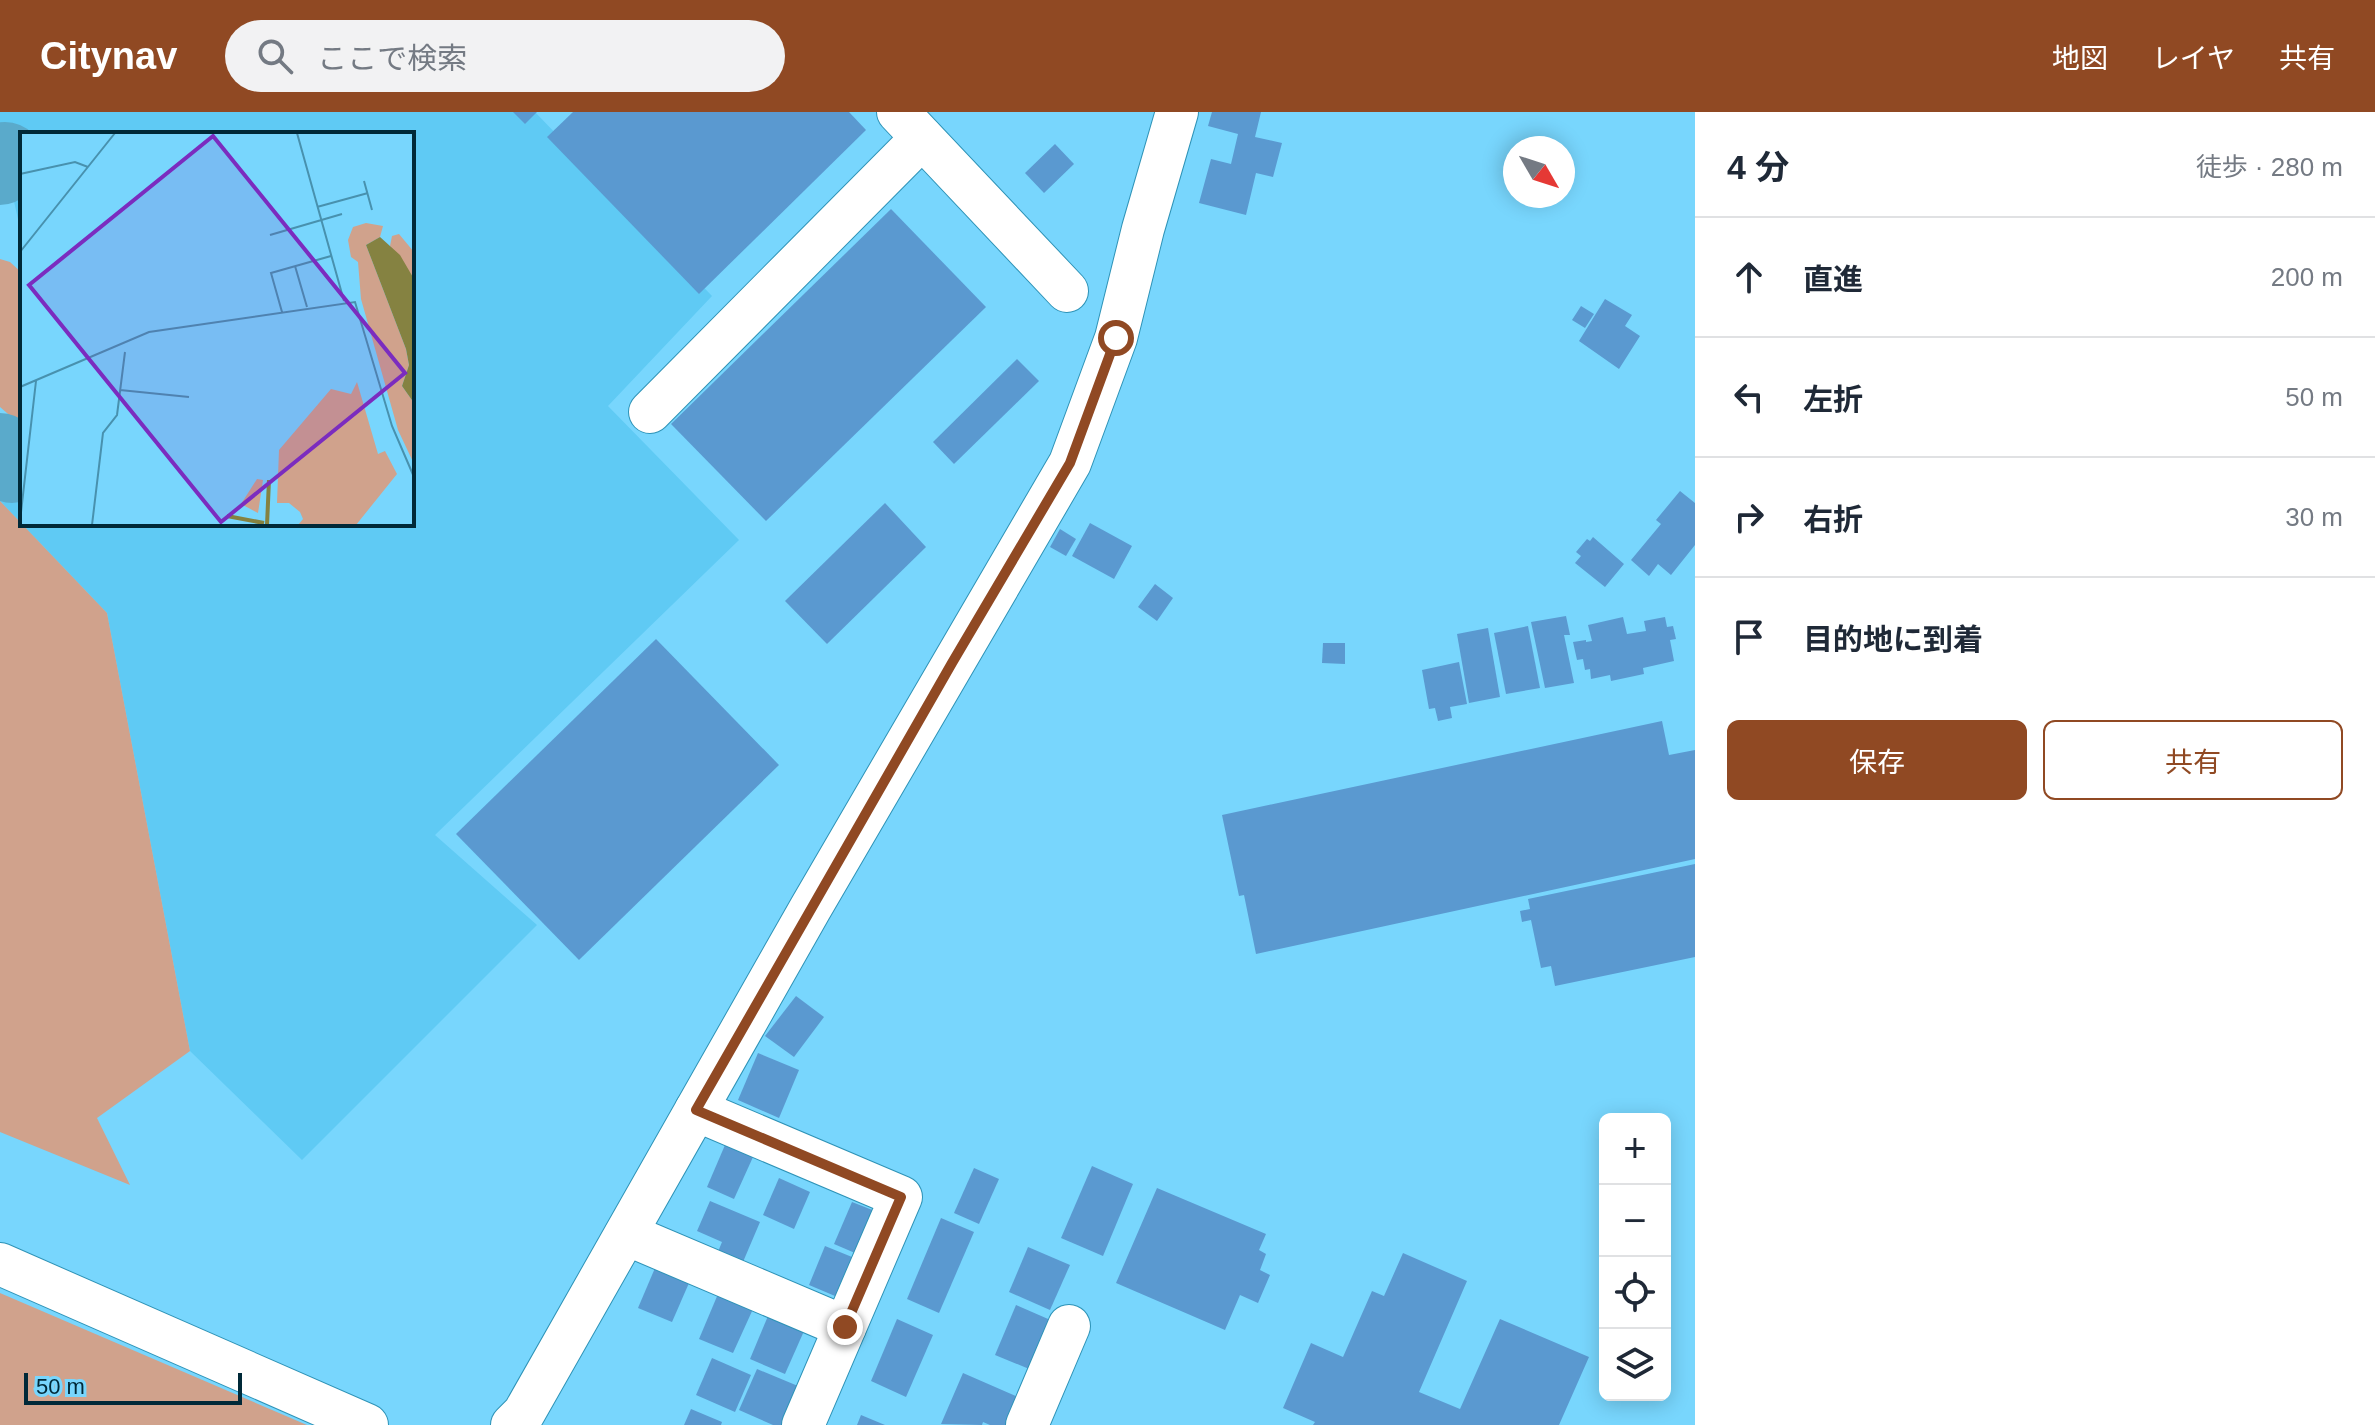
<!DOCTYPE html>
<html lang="ja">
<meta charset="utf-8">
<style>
:root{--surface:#fff;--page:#f2f2f3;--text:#1f2937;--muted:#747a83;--line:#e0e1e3;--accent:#904923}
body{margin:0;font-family:Helvetica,"Noto Sans JP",sans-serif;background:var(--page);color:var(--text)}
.controls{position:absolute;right:24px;bottom:24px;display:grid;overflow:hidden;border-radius:12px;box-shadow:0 4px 20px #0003}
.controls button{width:72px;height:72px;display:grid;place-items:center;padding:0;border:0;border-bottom:2px solid var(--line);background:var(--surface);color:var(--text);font:40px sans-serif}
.compass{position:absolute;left:1503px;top:24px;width:72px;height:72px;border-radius:50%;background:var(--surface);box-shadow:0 4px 20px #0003;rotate:129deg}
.scale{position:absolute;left:24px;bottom:20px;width:218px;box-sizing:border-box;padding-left:8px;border:4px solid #002938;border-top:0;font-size:22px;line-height:28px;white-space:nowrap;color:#002938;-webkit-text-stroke:6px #78d6fd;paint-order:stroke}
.stop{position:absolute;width:24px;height:24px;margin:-18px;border:6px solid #904923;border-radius:50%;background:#fff}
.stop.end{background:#904923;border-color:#fff;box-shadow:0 2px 8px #0008}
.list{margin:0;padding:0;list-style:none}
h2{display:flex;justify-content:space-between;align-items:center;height:104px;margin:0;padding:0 32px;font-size:34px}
h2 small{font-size:26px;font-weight:400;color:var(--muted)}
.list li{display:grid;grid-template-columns:52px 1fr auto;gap:24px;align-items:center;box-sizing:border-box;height:120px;padding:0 32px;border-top:2px solid var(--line)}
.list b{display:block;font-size:30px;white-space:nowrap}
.list em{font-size:26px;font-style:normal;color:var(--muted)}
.actions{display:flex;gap:16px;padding:24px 32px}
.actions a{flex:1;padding:18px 0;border:2px solid var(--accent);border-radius:12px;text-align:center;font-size:28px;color:var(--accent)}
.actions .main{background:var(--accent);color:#fff}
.icon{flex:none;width:44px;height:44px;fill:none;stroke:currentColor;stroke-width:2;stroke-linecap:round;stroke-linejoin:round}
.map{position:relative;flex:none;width:1695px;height:1313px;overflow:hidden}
header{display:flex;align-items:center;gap:48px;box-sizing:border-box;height:112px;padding:0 40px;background:var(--accent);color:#fff}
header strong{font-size:38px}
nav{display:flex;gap:44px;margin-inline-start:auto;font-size:28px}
.search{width:560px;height:72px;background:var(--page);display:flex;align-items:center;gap:20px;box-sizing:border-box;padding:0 28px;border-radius:44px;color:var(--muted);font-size:30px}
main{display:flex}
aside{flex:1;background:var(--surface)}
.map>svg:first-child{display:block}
</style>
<header>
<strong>Citynav</strong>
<div class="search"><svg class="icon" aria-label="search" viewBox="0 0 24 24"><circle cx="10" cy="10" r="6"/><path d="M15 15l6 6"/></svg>ここで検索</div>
<nav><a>地図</a><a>レイヤ</a><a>共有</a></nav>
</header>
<main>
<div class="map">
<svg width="1695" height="1313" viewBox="0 0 1695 1313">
<rect width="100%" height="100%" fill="#78d6fd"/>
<path fill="#5fcaf4" d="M0,0H535L712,184L608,294L739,428L435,723L537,813L302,1048L190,939L107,501L0,389V363L22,343V412H412V22H22V125L0,27Z"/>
<g fill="#d0a28c">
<path d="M0,147L10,150L22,161V314L0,295Z"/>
<path d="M0,389L107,501L190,939L97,1006L130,1073L0,1020Z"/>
<path d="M0,1181L307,1313H0Z"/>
</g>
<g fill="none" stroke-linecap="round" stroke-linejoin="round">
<g stroke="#5aaacb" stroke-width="78">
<path d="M0,54L5,49"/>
<path d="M0,340L12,352"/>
</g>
</g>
<g fill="#5a99d0">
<path d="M513,0H537L525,12Z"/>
<path d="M573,0H849L866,18L699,182L547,25Z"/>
<path d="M1212,0H1261L1255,25L1282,31L1273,65L1256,61L1246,103L1199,91L1211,47L1231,52L1238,22L1208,14Z"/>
<path d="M1055,32L1074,52L1044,81L1025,61Z"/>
<path d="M891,97L986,195L766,409L671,312Z"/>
<path d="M1605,187L1632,203L1625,214L1640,224L1619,257L1579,229Z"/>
<path d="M1581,194L1594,202L1585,216L1572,208Z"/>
<path d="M1017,247L1039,269L954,352L933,330Z"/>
<path d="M1680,379L1695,391V433L1671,463L1658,452L1649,464L1631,448L1661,412L1656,408Z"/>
<path d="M885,391L926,435L827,532L785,489Z"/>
<path d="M1090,411L1132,434L1114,467L1072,444Z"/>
<path d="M1060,417L1076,427L1066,444L1050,435Z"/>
<path d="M1593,425L1624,452L1605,475L1575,451L1581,444L1576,440L1587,427L1590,429Z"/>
<path d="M1155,472L1173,486L1157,509L1138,495Z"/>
<path d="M1566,504L1570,523H1564L1574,571L1545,576L1531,510Z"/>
<path d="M1623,505L1627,522L1646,519L1644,509L1665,505L1667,515L1673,514L1676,527L1670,528L1674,549L1643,556L1644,562L1611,569L1610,563L1591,567L1590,557L1585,558L1583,547L1577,548L1573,530L1586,528V530L1592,529L1588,513Z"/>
<path d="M1528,514L1540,576L1506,582L1494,521Z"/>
<path d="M1488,516L1500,585L1469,591L1457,522Z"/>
<path d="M656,527L779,653L579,848L456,722Z"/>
<path d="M1323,531H1345V552L1322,551Z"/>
<path d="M1459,550L1467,592L1450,595L1452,606L1438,609L1435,596L1429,597L1422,558Z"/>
<path d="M1662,609L1669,643L1695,638V747L1256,842L1244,783L1239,784L1222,703Z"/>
<path d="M1695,752V845L1555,874L1551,854L1541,856L1531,808L1522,810L1520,799L1530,797L1528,787Z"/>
<path d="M796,884L824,905L794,945L765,924Z"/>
<path d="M758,941L799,958L779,1006L738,988Z"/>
<path d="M725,1033L753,1045L734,1087L707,1075Z"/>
<path d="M1092,1054L1133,1072L1103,1144L1061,1126Z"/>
<path d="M974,1056L999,1067L979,1112L954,1101Z"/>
<path d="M779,1066L810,1080L794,1117L763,1103Z"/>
<path d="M1157,1076L1266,1122L1259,1138L1266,1142L1260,1158L1270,1163L1258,1191L1240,1183L1225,1218L1116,1171Z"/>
<path d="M710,1089L760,1110L740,1157L715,1147L722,1130L697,1119Z"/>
<path d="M852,1090L880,1101L862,1144L834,1132Z"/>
<path d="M941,1106L974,1120L939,1201L907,1187Z"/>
<path d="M825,1134L852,1145L835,1184L809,1173Z"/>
<path d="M1028,1135L1070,1153L1050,1198L1009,1180Z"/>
<path d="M1403,1141L1467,1169L1419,1280L1460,1297L1500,1207L1589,1245L1559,1313H1313L1315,1310L1283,1296L1311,1231L1343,1245L1372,1179L1384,1184Z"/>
<path d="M655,1156L689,1171L672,1210L638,1196Z"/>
<path d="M718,1182L753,1197L733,1241L699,1227Z"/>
<path d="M1016,1193L1055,1210L1034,1259L995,1243Z"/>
<path d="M768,1204L804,1219L785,1262L750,1247Z"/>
<path d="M897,1207L933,1223L906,1285L871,1269Z"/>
<path d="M712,1246L751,1263L735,1300L696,1283Z"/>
<path d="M757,1257L798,1274L781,1313H773L739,1298Z"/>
<path d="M963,1261L1025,1288L1014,1313H990L983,1310L982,1313L941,1312Z"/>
<path d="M691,1297L722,1310L721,1313H684Z"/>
<path d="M861,1303L885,1313H857Z"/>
</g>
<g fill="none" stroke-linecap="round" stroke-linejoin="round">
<g stroke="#2e93b7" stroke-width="44">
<g id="minor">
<path d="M898,0L1067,179"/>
<path d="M650,300L922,26"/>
<path d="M696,998L901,1085L803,1313"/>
<path d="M626,1122L845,1215"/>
<path d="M0,1152L367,1313"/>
<path d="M512,1313L524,1301L810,797L1070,351L1116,226L1143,117L1177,0"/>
<path d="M1027,1313L1069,1214"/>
</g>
</g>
<use href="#minor" stroke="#fff" stroke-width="42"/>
</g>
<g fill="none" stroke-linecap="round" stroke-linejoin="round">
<path stroke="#904923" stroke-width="10" d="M845,1215L901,1085L696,998L952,551L1070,351L1116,226"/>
</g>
<g transform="translate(20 20)">
<rect width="394" height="394" fill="#78d6fd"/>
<path d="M346,91L363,94L360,105L346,113L386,217L389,233L382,254L394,271V332L378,298L341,167L338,130L331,125L328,108L333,95ZM379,102L394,120V147L370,114L372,104ZM337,250L358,322L365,319L377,342L336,393H278L283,387L280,380L269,371H257L259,318L311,257L331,262ZM237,347L243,348L238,381L221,372Z" fill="#d0a28c"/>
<path d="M360,105L380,123L394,147V271L382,254L389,233L386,217L346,113Z" fill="#858241"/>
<path fill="none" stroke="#858241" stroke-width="4" d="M207,384L244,391M247,393L249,348"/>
<path fill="none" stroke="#4891ae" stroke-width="2" d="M277,1L324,169M0,42L55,30L68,35M344,49L352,78M297,75L348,61M250,103L322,82M0,120L95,1M275,134L287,175M262,180L251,141L311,124M0,255L129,200L335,170L372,294L394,345M100,258L169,265M0,389L16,249M72,393L83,301L97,283L105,220"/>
<path fill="#7b2cbf" fill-opacity="0.15" stroke="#7b2cbf" stroke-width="4" d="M193,4L385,241L201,390L9,153Z"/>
<rect width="394" height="394" fill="none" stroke="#002938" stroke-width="4"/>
</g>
</svg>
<div class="controls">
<button>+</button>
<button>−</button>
<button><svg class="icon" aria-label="locate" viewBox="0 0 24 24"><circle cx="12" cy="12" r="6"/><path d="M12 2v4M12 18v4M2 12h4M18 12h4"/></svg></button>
<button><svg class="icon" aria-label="layers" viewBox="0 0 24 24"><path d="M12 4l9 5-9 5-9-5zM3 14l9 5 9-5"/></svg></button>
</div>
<svg class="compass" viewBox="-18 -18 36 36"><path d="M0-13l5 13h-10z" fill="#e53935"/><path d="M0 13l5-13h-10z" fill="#747a83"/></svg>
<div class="scale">50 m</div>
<div class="stop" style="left:1116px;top:226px"></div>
<div class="stop end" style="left:845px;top:1215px"></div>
</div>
<aside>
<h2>4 分<small>徒歩 · 280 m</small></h2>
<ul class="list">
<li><svg class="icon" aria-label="ahead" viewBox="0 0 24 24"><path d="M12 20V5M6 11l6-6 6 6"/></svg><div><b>直進</b></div><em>200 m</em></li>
<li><svg class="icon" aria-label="left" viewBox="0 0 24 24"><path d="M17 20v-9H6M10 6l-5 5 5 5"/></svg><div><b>左折</b></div><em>50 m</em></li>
<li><svg class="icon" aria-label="right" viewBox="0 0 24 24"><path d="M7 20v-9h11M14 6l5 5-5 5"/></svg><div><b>右折</b></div><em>30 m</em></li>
<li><svg class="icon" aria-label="arrive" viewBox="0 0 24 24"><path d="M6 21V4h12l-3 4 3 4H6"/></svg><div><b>目的地に到着</b></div></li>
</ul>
<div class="actions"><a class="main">保存</a><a>共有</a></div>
</aside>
</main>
